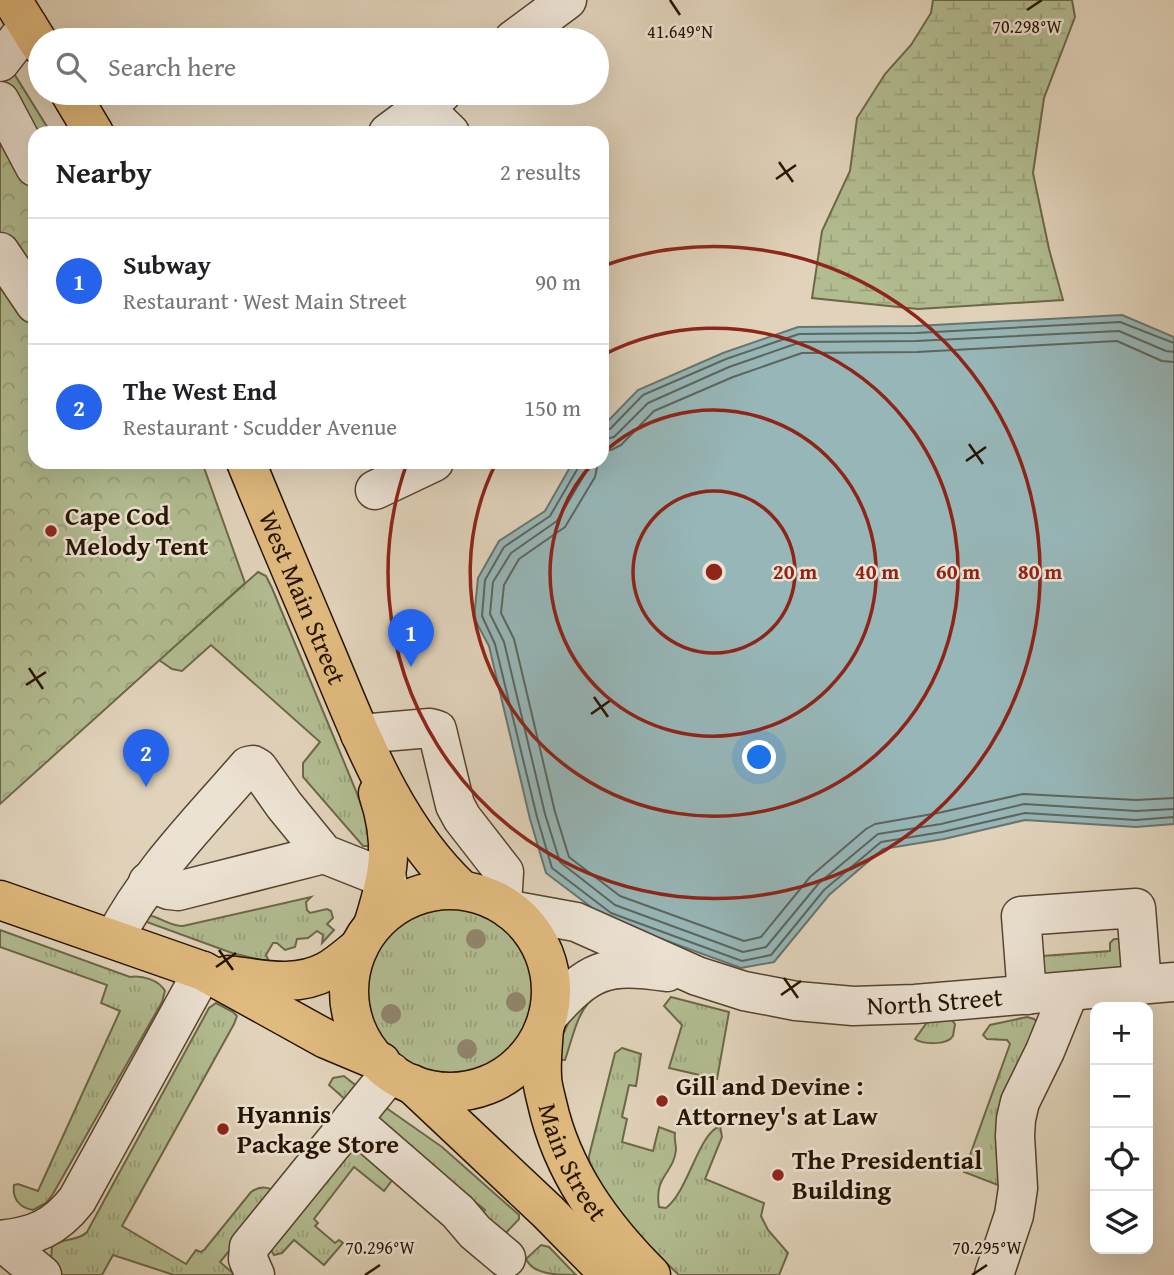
<!DOCTYPE html>
<meta charset="utf-8">
<style>
:root{--surface:#fff;--page:#f2f2f2;--text:#202124;--muted:#757577;--line:#e0e0e0;--accent:#2563eb}
body{margin:0;font-family:"Gentium Book Plus",serif;background:var(--page);color:var(--text)}
.controls{position:absolute;right:21px;bottom:21px;display:grid;overflow:hidden;border-radius:14px;box-shadow:0 7px 28px #0002}
.controls button{width:63px;height:63px;display:grid;place-items:center;padding:0;border:0;border-bottom:2px solid var(--line);background:var(--surface);color:var(--text);font:35px sans-serif}
.you{position:absolute;left:760px;top:758px;width:24px;height:24px;margin:-18px;border:5px solid #fff;border-radius:50%;background:#1a73e8;box-shadow:0 0 0 10px #1a73e833}
.badge{display:grid;place-items:center;width:46px;height:46px;border-radius:50%;background:var(--accent);color:#fff;font-size:23px;font-weight:700}
.pin{position:absolute;translate:-50% -58px;filter:drop-shadow(0 2px 4px #0008)}
.pin::after{content:'';position:absolute;top:37px;width:24px;height:21px;background:inherit;clip-path:polygon(0 0,100% 0,50% 100%)}
.list{margin:0;padding:0;list-style:none}
h2{display:flex;justify-content:space-between;align-items:center;height:91px;margin:0;padding:0 28px;font-size:30px}
h2 small{font-size:23px;font-weight:400;color:var(--muted)}
.list li{display:grid;grid-template-columns:46px 1fr auto;gap:21px;align-items:center;box-sizing:border-box;height:126px;padding:0 28px;border-top:2px solid var(--line)}
.list b{display:block;font-size:26px;white-space:nowrap}
.list p{margin:0;font-size:23px;white-space:nowrap;color:var(--muted)}
.list em{font-size:23px;font-style:normal;color:var(--muted)}
.icon{flex:none;width:38px;height:38px;fill:none;stroke:currentColor;stroke-width:2;stroke-linecap:round;stroke-linejoin:round}
.map{position:relative;flex:none;width:1174px;height:1275px;overflow:hidden}
.search{position:absolute;background:var(--surface);box-shadow:0 7px 28px #0002;left:28px;top:28px;width:581px;height:77px;display:flex;align-items:center;gap:18px;box-sizing:border-box;padding:0 24px;border-radius:38px;color:var(--muted);font-size:26px}
.panel{position:absolute;background:var(--surface);box-shadow:0 7px 28px #0002;left:28px;top:126px;width:581px;height:343px;border-radius:21px}
.map>svg:first-child{display:block}
</style>
<div class="map">
<svg width="1174" height="1275" viewBox="0 0 1174 1275">
<defs>
<pattern id="grass-tufts" width="24" height="20" patternUnits="userSpaceOnUse" patternTransform="scale(1.75)"><rect width="24" height="20" fill="#b2bc91"/><path d="M3 7l-1-3M5 7V3M7 7l1-3M15 17l-1-3M17 17v-4M19 17l1-3" fill="none" stroke="#99a17b"/></pattern>
<pattern id="wetland-marsh" width="20" height="14" patternUnits="userSpaceOnUse" patternTransform="scale(1.75)"><rect width="20" height="14" fill="#b2bc91"/><path d="M1 5h8M5 5V1M11 12h8M15 12V8" fill="none" stroke="#99a17b"/></pattern>
<pattern id="park-crowns" width="20" height="18" patternUnits="userSpaceOnUse" patternTransform="scale(1.75)"><rect width="20" height="18" fill="#b2bc91"/><path d="M2 6a3 3 0 1 1 6 0M12 15a3 3 0 1 1 6 0" fill="none" stroke="#99a17b"/></pattern>
</defs>
<rect width="100%" height="100%" fill="#e1d3bb"/>
<filter id="stains"><feTurbulence type="fractalNoise" baseFrequency=".00286" numOctaves="4"/><feColorMatrix values="0 0 0 0 .2 0 0 0 0 .09 0 0 0 0 .02 0 0 0 .5 -.17"/></filter>
<radialGradient id="worn" r=".72"><stop offset=".6" stop-color="#630" stop-opacity="0"/><stop offset="1" stop-color="#630" stop-opacity=".3"/></radialGradient>
<g fill="url(#grass-tufts)" stroke="#6c6848" stroke-width="2">
<path d="M258,572L266,576L272,588L356,791L366,818L370,846H363L303,777V763L320,742L211,645L182,671L172,669L159,660Z"/>
<path d="M311,897L306,902L307,910L310,913L327,909L331,911L333,918L327,924L334,930L322,943L323,935L317,931L308,938L297,939L295,947L285,950L277,943H273L266,955L269,962L232,953L144,921L147,915C161,917 169,926 183,926Z"/>
<circle cx="451" cy="990" r="85"/>
<path d="M0,930L130,977C142,975 159,980 165,991L162,1002L53,1194L46,1203L33,1210C20,1208 12,1199 14,1185L18,1184L38,1191L120,1011L101,1003L107,985L0,947Z"/>
<path d="M1114,939H1119L1124,969L1047,977L1036,960L1042,956L1110,951V943Z"/>
<path d="M615,981L635,983L632,987C580,989 579,1018 565,1060H556C557,1044 576,1001 589,991C597,986 606,983 615,981Z"/>
<path d="M671,997L729,1012L717,1079L669,1068L682,1025L664,1006Z"/>
<path d="M216,1003L233,1012L237,1016L234,1024L122,1226L186,1264L196,1250L201,1252L205,1249L251,1192C258,1187 265,1186 273,1190L276,1188L347,1101L329,1085L333,1078L344,1076L359,1088L357,1096L220,1262L235,1275H174L113,1255L102,1275H61L51,1259L52,1247C62,1237 78,1242 87,1232L209,1008Z"/>
<path d="M1027,1017L1034,1019L1039,1024L1003,1187L964,1172L1010,1044L1007,1040L987,1039L983,1035L990,1025Z"/>
<path d="M951,1019L955,1024C955,1025 953,1035 953,1036C947,1046 922,1044 915,1039L928,1021Z"/>
<path d="M622,1048L641,1054L636,1086L629,1085L622,1117L627,1119L622,1142L653,1151L659,1127L675,1133C674,1139 676,1144 676,1150C673,1175 654,1175 659,1207L666,1208C689,1190 698,1134 720,1126L722,1137L705,1179L764,1203L761,1216L768,1230L788,1253L779,1275H679C657,1255 587,1184 589,1156L615,1053Z"/>
<path d="M382,1105L442,1147L519,1215V1219L500,1239L479,1219L485,1210L373,1118Z"/>
<path d="M347,1145L358,1154L363,1148L396,1175L384,1191L354,1167L314,1219L318,1223L315,1226L335,1243L339,1240L343,1243L324,1265L294,1240L282,1253L274,1255L269,1247Z"/>
<path d="M541,1245L549,1247L576,1275C558,1275 533,1275 526,1259Z"/>
</g>
<path fill="url(#wetland-marsh)" stroke="#6c6848" stroke-width="2" d="M933,0H1072L1075,17L1044,98L1033,173L1049,249L1063,300L918,309L812,298L822,231L850,171L857,118L885,74L911,45L931,13Z"/>
<path fill="url(#park-crowns)" stroke="#6c6848" stroke-width="2" d="M0,51L51,133H35V462H202L245,583L0,804Z"/>
<path fill="#96b6b7" stroke="#69756e" stroke-width="2" d="M1122,315L1174,337V824L1136,827L1025,820L944,839L883,849L829,895L774,962L741,968L607,919L546,873L530,819L489,646L474,618L478,578L499,541L545,511L573,462H602V427L638,390L723,353L798,327L915,326Z"/>
<g fill="none" stroke-linecap="round" stroke-linejoin="round">
<g stroke="#5e655c" stroke-width="2">
<path d="M602,431L610,429L643,395L726,359L799,334L916,333L1120,322L1174,343"/>
<path d="M602,440L614,437L648,403L729,367L801,342L916,341L1119,331L1166,351L1174,352"/>
<path d="M602,451L611,450L621,445L654,411L733,377L802,353L917,352L1117,341L1162,361L1174,362"/>
<path d="M579,462L578,468L550,516L504,547L485,580L482,616L495,644L537,817L552,868L611,913L742,961L771,955L824,890L881,842L942,832L1025,813L1136,820L1174,817"/>
<path d="M587,462L586,472L557,521L511,553L493,582L490,614L504,642L545,814L560,862L615,905L743,952L766,947L819,883L878,834L941,824L1024,804L1136,811L1174,809"/>
<path d="M598,462L595,477L565,527L519,559L504,585L501,613L514,639L555,812L569,857L620,896L744,941L761,937L810,877L866,829L875,824L938,813L1023,794L1136,800L1174,798"/>
</g>
<g stroke="#55442f" stroke-width="41">
<g id="minor">
<path d="M513,40L567,0"/>
<path d="M0,62L28,26"/>
<path d="M0,101L35,167"/>
<path d="M423,107L450,133"/>
<path d="M388,133L442,93"/>
<path d="M0,252L35,304"/>
<path d="M375,490L434,462"/>
<path d="M360,734L430,728L437,730L455,805L462,818L504,872L502,904"/>
<path d="M148,882L169,890L178,891L324,854"/>
<path id="s1" d="M510,910L576,922L697,976L744,991L796,1001L853,1006L915,1004L1174,982"/>
<path d="M114,939C148,873 200,822 248,766L253,765L258,768L284,805L324,854L387,879"/>
<path d="M1027,995L1021,916L1136,908L1142,985"/>
<path d="M548,1016C590,969 605,963 667,972"/>
<path d="M352,1120L458,1212L475,1232L506,1258"/>
<path d="M0,1240C35,1236 55,1228 77,1200L203,971"/>
<path d="M0,1240L42,1275"/>
<path d="M255,1275L248,1259L249,1247L391,1072"/>
<path d="M994,1275L1014,1215L1018,1188L1015,1136L1016,1119L1020,1102L1045,1051L1069,992"/>
</g>
</g>
<g stroke="#261400" stroke-width="41">
<g id="major">
<path d="M12,0L40,45"/>
<path d="M70,93L94,133"/>
<path id="s2" d="M246,462C271,524 298,586 324,648C360,733 393,826 462,890"/>
<circle cx="450" cy="991" r="101"/>
<path d="M0,900L203,971L326,1039L381,1062"/>
<path d="M373,925C389,875 395,844 378,793"/>
<path d="M228,975C261,979 296,988 327,971C338,965 349,955 359,947"/>
<path id="s3" d="M544,1028C543,1044 541,1061 542,1076C542,1085 545,1094 547,1103C562,1171 602,1226 651,1275"/>
<path d="M412,1084L548,1212L610,1275"/>
</g>
</g>
<use href="#minor" stroke="#ece2d3" stroke-width="38"/>
<use href="#major" stroke="#e0ba7e" stroke-width="38"/>
</g>
<g fill="#91856c">
<circle cx="476" cy="939" r="10"/>
<circle cx="516" cy="1002" r="10"/>
<circle cx="391" cy="1014" r="10"/>
<circle cx="467" cy="1049" r="10"/>
</g>
<path fill="none" stroke="#261400" stroke-width="2.5" d="M670,0L680,15M1027,10L1042,0M779,162L793,182M776,179L796,165M969,444L983,464M966,461L986,447M29,668L43,689M26,685L46,672M594,697L608,717M591,714L611,700M219,950L233,970M216,967L236,953M784,978L798,998M781,995L801,981M365,1275L380,1265M972,1275L987,1265"/>
<g fill="none" stroke="#8f2418" stroke-width="3.5">
<circle cx="714" cy="572" r="81"/>
<path d="M603 453A163 163 0 1 1 593 463"/>
<path d="M603 355A244 244 0 1 1 496 463"/>
<path d="M603 266A326 326 0 1 1 407 463"/>
</g>
<g fill="#8f2418" stroke="#ece2d3" stroke-width="2.5">
<circle cx="51" cy="531" r="7"/>
<circle cx="662" cy="1101" r="7"/>
<circle cx="223" cy="1129" r="7"/>
<circle cx="778" cy="1175" r="7"/>
</g>
<g text-anchor="middle" stroke-width="5" stroke-linejoin="round" paint-order="stroke">
<g font-size="26" font-weight="bold" fill="#261400" stroke="#ece2d3" text-anchor="start">
<text x="65" y="525">Cape Cod<tspan x="65" dy="30">Melody Tent</tspan></text>
<text x="676" y="1095">Gill and Devine :<tspan x="676" dy="30">Attorney's at Law</tspan></text>
<text x="237" y="1123">Hyannis<tspan x="237" dy="30">Package Store</tspan></text>
<text x="792" y="1169">The Presidential<tspan x="792" dy="30">Building</tspan></text>
</g>
<g font-size="26" fill="#261400" stroke="#ece2d3">
<text dy="9" stroke="none"><textPath href="#s2" startOffset="147">West Main Street</textPath></text>
<text dy="9" stroke="none"><textPath href="#s1" startOffset="441">North Street</textPath></text>
<text dy="9" stroke="none"><textPath href="#s3" startOffset="140">Main Street</textPath></text>
</g>
</g>
<g font-size="18" text-anchor="middle" fill="#261400" stroke="#ece2d3" stroke-width="5" stroke-linejoin="round" paint-order="stroke">
<text x="1027" y="33">70.298°W</text>
<text x="680" y="38">41.649°N</text>
<text x="380" y="1254">70.296°W</text>
<text x="987" y="1254">70.295°W</text>
</g>
<circle cx="714" cy="572" r="10" fill="#8f2418" stroke="#ece2d3" stroke-width="3.5"/>
<g font-size="21" text-anchor="middle" font-weight="bold" fill="#8f2418" stroke="#ece2d3" stroke-width="5" stroke-linejoin="round" paint-order="stroke">
<text x="795" y="579">20 m</text>
<text x="877" y="579">40 m</text>
<text x="958" y="579">60 m</text>
<text x="1040" y="579">80 m</text>
</g>
<rect width="100%" height="100%" filter="url(#stains)"/>
<rect width="100%" height="100%" fill="url(#worn)"/>
</svg>
<div class="controls">
<button>+</button>
<button>−</button>
<button><svg class="icon" aria-label="locate" viewBox="0 0 24 24"><circle cx="12" cy="12" r="6"/><path d="M12 2v4M12 18v4M2 12h4M18 12h4"/></svg></button>
<button><svg class="icon" aria-label="layers" viewBox="0 0 24 24"><path d="M12 4l9 5-9 5-9-5zM3 14l9 5 9-5"/></svg></button>
</div>
<div class="you"></div>
<div class="pin badge" style="left:411px;top:667px">1</div>
<div class="pin badge" style="left:146px;top:787px">2</div>
<div class="search"><svg class="icon" aria-label="search" viewBox="0 0 24 24"><circle cx="10" cy="10" r="6"/><path d="M15 15l6 6"/></svg>Search here</div>
<section class="panel">
<h2>Nearby<small>2 results</small></h2>
<ul class="list">
<li><span class="badge">1</span><div><b>Subway</b><p>Restaurant · West Main Street</p></div><em>90 m</em></li>
<li><span class="badge">2</span><div><b>The West End</b><p>Restaurant · Scudder Avenue</p></div><em>150 m</em></li>
</ul>
</section>
</div>
